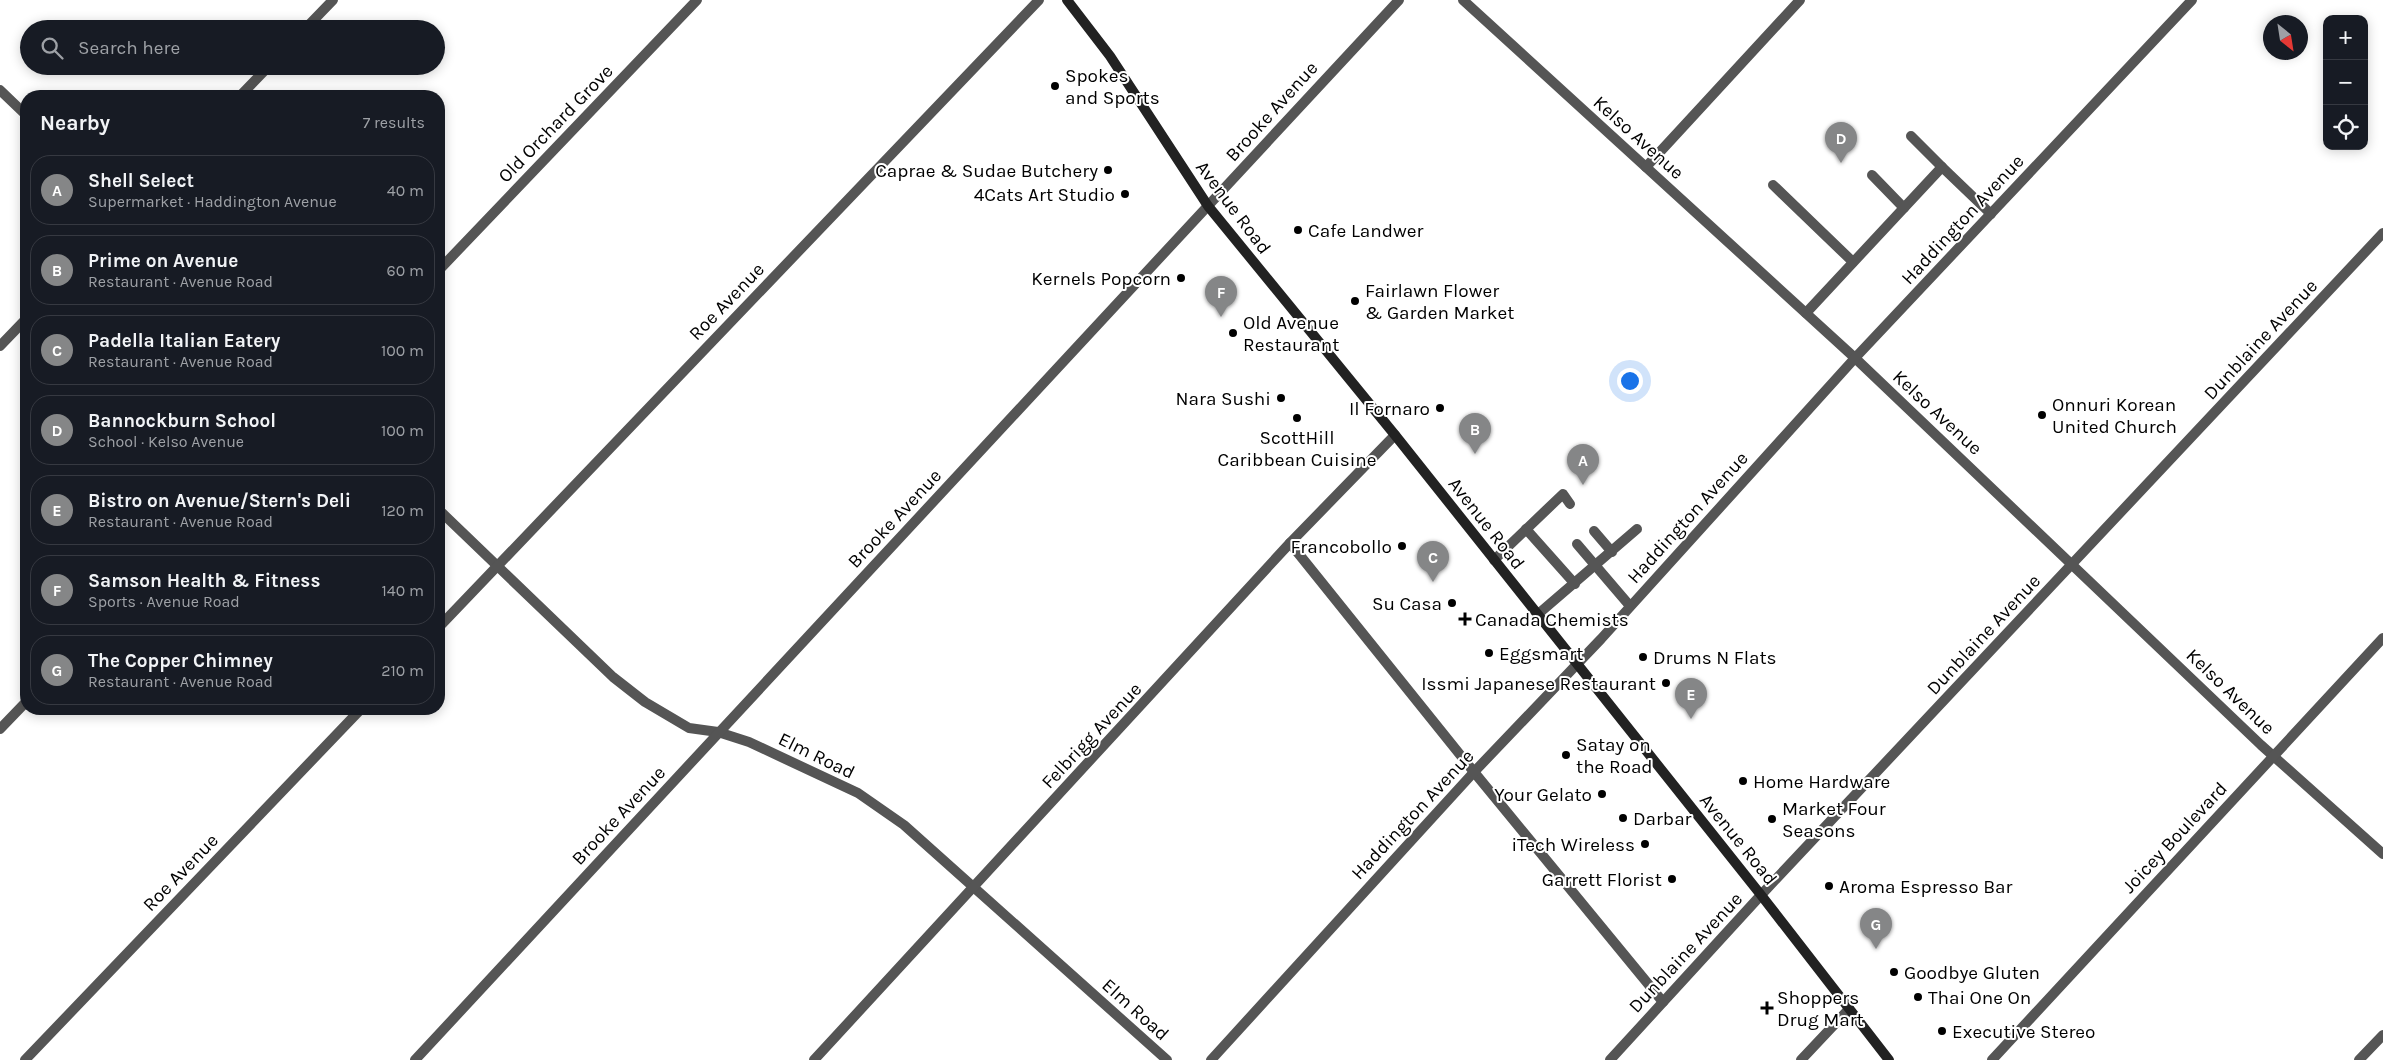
<!DOCTYPE html>
<meta charset="utf-8">
<style>
:root{--surface:#171b24;--page:#242831;--text:#f1f3f6;--muted:#9ea1a6;--line:#363941;--accent:#858687}
body{margin:0;font-family:Karla,sans-serif;background:var(--page);color:var(--text)}
.controls{position:absolute;right:15px;top:15px;display:grid;overflow:hidden;border-radius:10px;box-shadow:0 2px 12px #0003}
.controls button{width:45px;height:45px;display:grid;place-items:center;padding:0;border:0;border-bottom:1px solid var(--line);background:var(--surface);color:var(--text);font:25px sans-serif}
.compass{position:absolute;left:2263px;top:15px;width:45px;height:45px;border-radius:50%;background:var(--surface);box-shadow:0 2px 12px #0003;rotate:150deg}
.you{position:absolute;left:1629px;top:380px;width:18px;height:18px;margin:-12px;border:4px solid #fff;border-radius:50%;background:#1a73e8;box-shadow:0 0 0 8px #1a73e833}
.badge{display:grid;place-items:center;width:32px;height:32px;border-radius:50%;background:var(--accent);color:#fff;font-size:16px;font-weight:700}
.pin{position:absolute;translate:-50% -41px;filter:drop-shadow(0 1px 2px #0008)}
.pin::after{content:'';position:absolute;top:26px;width:18px;height:15px;background:inherit;clip-path:polygon(0 0,100% 0,50% 100%)}
.list{margin:0;padding:0;list-style:none}
h2{display:flex;justify-content:space-between;align-items:center;height:65px;margin:0;padding:0 20px;font-size:21px}
h2 small{font-size:16px;font-weight:400;color:var(--muted)}
.list li{display:grid;grid-template-columns:32px 1fr auto;gap:15px;align-items:center;box-sizing:border-box;height:70px;margin:0 10px 10px;padding:0 10px;border:1px solid var(--line);border-radius:20px}
.list b{display:block;font-size:19px;white-space:nowrap}
.list p{margin:0;font-size:16px;white-space:nowrap;color:var(--muted)}
.list em{font-size:16px;font-style:normal;color:var(--muted)}
.icon{flex:none;width:28px;height:28px;fill:none;stroke:currentColor;stroke-width:2;stroke-linecap:round;stroke-linejoin:round}
.map{position:relative;flex:none;width:2383px;height:1060px;overflow:hidden}
.search{position:absolute;background:var(--surface);box-shadow:0 2px 12px #0003;left:20px;top:20px;width:425px;height:55px;display:flex;align-items:center;gap:12px;box-sizing:border-box;padding:0 18px;border-radius:28px;color:var(--muted);font-size:19px}
.panel{position:absolute;background:var(--surface);box-shadow:0 2px 12px #0003;left:20px;top:90px;width:425px;height:625px;border-radius:20px}
.map>svg:first-child{display:block}
</style>
<div class="map">
<svg width="2383" height="1060" viewBox="0 0 2383 1060">
<rect width="100%" height="100%" fill="#fff"/>
<g fill="none" stroke-linecap="round" stroke-linejoin="round">
<g stroke="#555" stroke-width="10">
<path d="M1911,136L1942,167"/>
<path d="M1872,175L1904,208"/>
<path d="M1773,185L1853,262"/>
<path d="M1806,313L1942,167L1991,214"/>
<path d="M1526,529L1575,584"/>
<path d="M1594,531L1612,552"/>
<path d="M1290,543L1474,772L1663,1002"/>
<path d="M1577,544L1630,606"/>
<path d="M1494,560L1563,494L1570,504"/>
<path d="M1537,615L1637,529"/>
<path d="M1801,1060L1849,1009"/>
</g>
<g stroke="#555" stroke-width="10">
<path d="M1463,0L1855,358L2261,745L2383,854"/>
<path d="M305,29L333,0"/>
<path d="M0,90L26,115"/>
<path d="M240,96L269,66"/>
<path d="M1646,167L1800,0"/>
<path d="M439,270L697,0"/>
<path d="M0,346L26,319"/>
<path d="M439,510L613,677L645,702L689,728L718,732L749,742L858,793L904,825L1167,1060"/>
<path d="M439,627L1039,0"/>
<path d="M0,729L26,702"/>
<path d="M25,1060L361,709"/>
<path d="M415,1060L1399,0"/>
<path d="M814,1060L1290,543L1395,435"/>
<path d="M1211,1060L1474,772L1601,639L1855,358L2192,0"/>
<path d="M1610,1060L1761,895L2383,233"/>
<path d="M1992,1060L2383,638"/>
<path d="M2359,1060L2383,1035"/>
</g>
<path stroke="#222" stroke-width="10" d="M1067,0L1110,56L1208,206L1395,435L1761,895L1889,1060"/>
</g>
<g fill="#000" stroke="#fff" stroke-width="2">
<circle cx="1055" cy="86" r="5"/>
<circle cx="1108" cy="170" r="5"/>
<circle cx="1125" cy="194" r="5"/>
<circle cx="1298" cy="230" r="5"/>
<circle cx="1181" cy="278" r="5"/>
<circle cx="1355" cy="301" r="5"/>
<circle cx="1233" cy="333" r="5"/>
<circle cx="1281" cy="398" r="5"/>
<circle cx="1440" cy="408" r="5"/>
<circle cx="2042" cy="415" r="5"/>
<circle cx="1297" cy="418" r="5"/>
<circle cx="1402" cy="546" r="5"/>
<circle cx="1452" cy="603" r="5"/>
<path d="M1462.5 611.5h5v5h5v5h-5v5h-5v-5h-5v-5h5z"/>
<circle cx="1489" cy="653" r="5"/>
<circle cx="1643" cy="657" r="5"/>
<circle cx="1666" cy="683" r="5"/>
<circle cx="1566" cy="755" r="5"/>
<circle cx="1743" cy="781" r="5"/>
<circle cx="1602" cy="794" r="5"/>
<circle cx="1623" cy="818" r="5"/>
<circle cx="1772" cy="819" r="5"/>
<circle cx="1645" cy="844" r="5"/>
<circle cx="1672" cy="879" r="5"/>
<circle cx="1829" cy="886" r="5"/>
<circle cx="1894" cy="972" r="5"/>
<circle cx="1918" cy="997" r="5"/>
<path d="M1764.5 1000.5h5v5h5v5h-5v5h-5v-5h-5v-5h5z"/>
<circle cx="1942" cy="1031" r="5"/>
</g>
<g text-anchor="middle" stroke-width="4" stroke-linejoin="round" paint-order="stroke">
<g font-size="19" fill="#000" stroke="#fff" text-anchor="start">
<text x="1065" y="82">Spokes<tspan x="1065" dy="22">and Sports</tspan></text>
<text x="1098" y="177" text-anchor="end">Caprae &amp; Sudae Butchery</text>
<text x="1115" y="201" text-anchor="end">4Cats Art Studio</text>
<text x="1308" y="237">Cafe Landwer</text>
<text x="1171" y="285" text-anchor="end">Kernels Popcorn</text>
<text x="1365" y="297">Fairlawn Flower<tspan x="1365" dy="22">&amp; Garden Market</tspan></text>
<text x="1243" y="329">Old Avenue<tspan x="1243" dy="22">Restaurant</tspan></text>
<text x="1271" y="405" text-anchor="end">Nara Sushi</text>
<text x="2052" y="411">Onnuri Korean<tspan x="2052" dy="22">United Church</tspan></text>
<text x="1430" y="415" text-anchor="end">Il Fornaro</text>
<text x="1297" y="444" text-anchor="middle">ScottHill<tspan x="1297" dy="22">Caribbean Cuisine</tspan></text>
<text x="1392" y="553" text-anchor="end">Francobollo</text>
<text x="1442" y="610" text-anchor="end">Su Casa</text>
<text x="1475" y="626">Canada Chemists</text>
<text x="1499" y="660">Eggsmart</text>
<text x="1653" y="664">Drums N Flats</text>
<text x="1656" y="690" text-anchor="end">Issmi Japanese Restaurant</text>
<text x="1576" y="751">Satay on<tspan x="1576" dy="22">the Road</tspan></text>
<text x="1753" y="788">Home Hardware</text>
<text x="1592" y="801" text-anchor="end">Your Gelato</text>
<text x="1782" y="815">Market Four<tspan x="1782" dy="22">Seasons</tspan></text>
<text x="1633" y="825">Darbar</text>
<text x="1635" y="851" text-anchor="end">iTech Wireless</text>
<text x="1662" y="886" text-anchor="end">Garrett Florist</text>
<text x="1839" y="893">Aroma Espresso Bar</text>
<text x="1904" y="979">Goodbye Gluten</text>
<text x="1777" y="1004">Shoppers<tspan x="1777" dy="22">Drug Mart</tspan></text>
<text x="1928" y="1004">Thai One On</text>
<text x="1952" y="1038">Executive Stereo</text>
</g>
<g font-size="19" fill="#000" stroke="#fff">
<text transform="translate(1271 111) rotate(-48)" y="7">Brooke Avenue</text>
<text transform="translate(555 123) rotate(-46)" y="7">Old Orchard Grove</text>
<text transform="translate(1639 137) rotate(42)" y="7">Kelso Avenue</text>
<text transform="translate(1234 207) rotate(53)" y="7">Avenue Road</text>
<text transform="translate(1962 219) rotate(-47)" y="7">Haddington Avenue</text>
<text transform="translate(726 301) rotate(-46)" y="7">Roe Avenue</text>
<text transform="translate(2260 339) rotate(-47)" y="7">Dunblaine Avenue</text>
<text transform="translate(1938 412) rotate(43)" y="7">Kelso Avenue</text>
<text transform="translate(1687 517) rotate(-48)" y="7">Haddington Avenue</text>
<text transform="translate(894 518) rotate(-47)" y="7">Brooke Avenue</text>
<text transform="translate(1487 523) rotate(52)" y="7">Avenue Road</text>
<text transform="translate(1983 634) rotate(-47)" y="7">Dunblaine Avenue</text>
<text transform="translate(2231 691) rotate(44)" y="7">Kelso Avenue</text>
<text transform="translate(1091 735) rotate(-47)" y="7">Felbrigg Avenue</text>
<text transform="translate(817 755) rotate(26)" y="7">Elm Road</text>
<text transform="translate(1412 814) rotate(-47)" y="7">Haddington Avenue</text>
<text transform="translate(618 815) rotate(-47)" y="7">Brooke Avenue</text>
<text transform="translate(2174 837) rotate(-47)" y="7">Joicey Boulevard</text>
<text transform="translate(1739 839) rotate(51)" y="7">Avenue Road</text>
<text transform="translate(180 872) rotate(-46)" y="7">Roe Avenue</text>
<text transform="translate(1685 952) rotate(-47)" y="7">Dunblaine Avenue</text>
<text transform="translate(1136 1009) rotate(42)" y="7">Elm Road</text>
</g>
</g>
</svg>
<div class="controls">
<button>+</button>
<button>−</button>
<button><svg class="icon" aria-label="locate" viewBox="0 0 24 24"><circle cx="12" cy="12" r="6"/><path d="M12 2v4M12 18v4M2 12h4M18 12h4"/></svg></button>
</div>
<svg class="compass" viewBox="-18 -18 36 36"><path d="M0-13l5 13h-10z" fill="#e53935"/><path d="M0 13l5-13h-10z" fill="#9ea1a6"/></svg>
<div class="you"></div>
<div class="pin badge" style="left:1583px;top:485px">A</div>
<div class="pin badge" style="left:1475px;top:454px">B</div>
<div class="pin badge" style="left:1433px;top:582px">C</div>
<div class="pin badge" style="left:1841px;top:163px">D</div>
<div class="pin badge" style="left:1691px;top:719px">E</div>
<div class="pin badge" style="left:1221px;top:317px">F</div>
<div class="pin badge" style="left:1876px;top:949px">G</div>
<div class="search"><svg class="icon" aria-label="search" viewBox="0 0 24 24"><circle cx="10" cy="10" r="6"/><path d="M15 15l6 6"/></svg>Search here</div>
<section class="panel">
<h2>Nearby<small>7 results</small></h2>
<ul class="list">
<li><span class="badge">A</span><div><b>Shell Select</b><p>Supermarket · Haddington Avenue</p></div><em>40 m</em></li>
<li><span class="badge">B</span><div><b>Prime on Avenue</b><p>Restaurant · Avenue Road</p></div><em>60 m</em></li>
<li><span class="badge">C</span><div><b>Padella Italian Eatery</b><p>Restaurant · Avenue Road</p></div><em>100 m</em></li>
<li><span class="badge">D</span><div><b>Bannockburn School</b><p>School · Kelso Avenue</p></div><em>100 m</em></li>
<li><span class="badge">E</span><div><b>Bistro on Avenue/Stern's Deli</b><p>Restaurant · Avenue Road</p></div><em>120 m</em></li>
<li><span class="badge">F</span><div><b>Samson Health &amp; Fitness</b><p>Sports · Avenue Road</p></div><em>140 m</em></li>
<li><span class="badge">G</span><div><b>The Copper Chimney</b><p>Restaurant · Avenue Road</p></div><em>210 m</em></li>
</ul>
</section>
</div>
